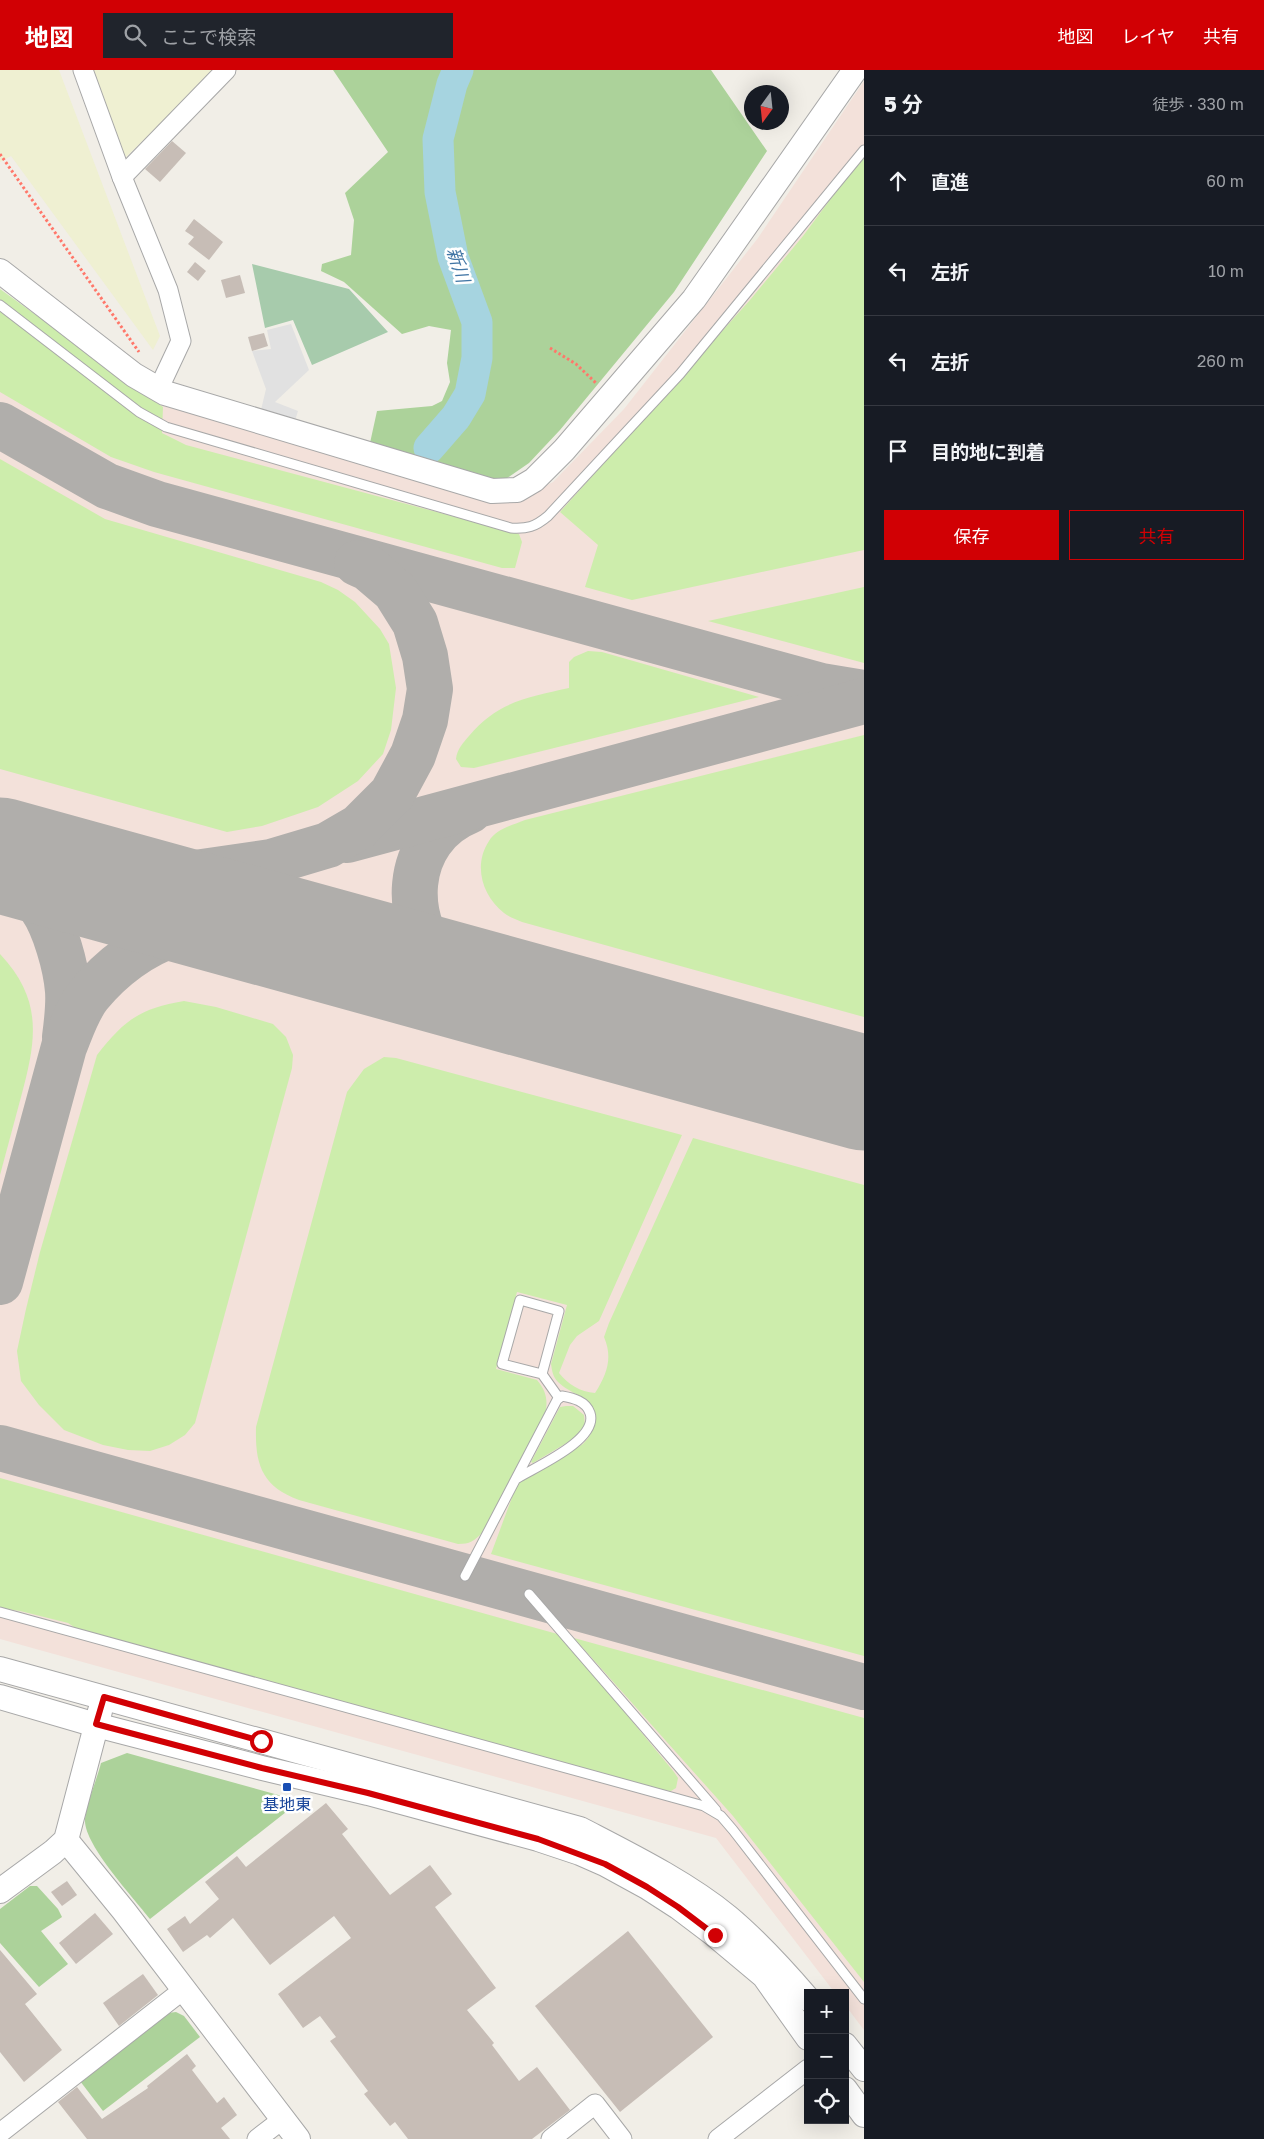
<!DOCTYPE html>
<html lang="ja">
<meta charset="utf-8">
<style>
:root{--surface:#171b24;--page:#20242c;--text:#f1f3f6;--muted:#9ea1a6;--line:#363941;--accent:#d10004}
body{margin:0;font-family:"Golos Text","Noto Sans JP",sans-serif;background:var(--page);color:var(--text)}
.controls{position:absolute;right:15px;bottom:15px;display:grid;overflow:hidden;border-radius:0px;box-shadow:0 5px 20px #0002}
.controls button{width:45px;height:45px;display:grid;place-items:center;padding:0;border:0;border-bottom:1px solid var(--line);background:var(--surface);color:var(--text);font:25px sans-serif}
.compass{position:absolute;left:744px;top:15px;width:45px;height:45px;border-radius:50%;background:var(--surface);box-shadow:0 5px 20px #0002;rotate:195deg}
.stop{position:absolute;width:15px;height:15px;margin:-11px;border:4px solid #d10004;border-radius:50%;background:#fff}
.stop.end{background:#d10004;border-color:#fff;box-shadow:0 1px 5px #0008}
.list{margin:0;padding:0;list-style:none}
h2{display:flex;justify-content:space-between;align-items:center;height:65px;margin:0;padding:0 20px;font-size:21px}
h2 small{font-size:16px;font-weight:400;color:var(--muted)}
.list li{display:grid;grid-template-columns:32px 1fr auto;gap:15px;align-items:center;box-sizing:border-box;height:90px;padding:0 20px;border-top:1px solid var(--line)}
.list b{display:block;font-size:19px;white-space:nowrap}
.list em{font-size:16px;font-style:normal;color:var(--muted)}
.actions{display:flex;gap:10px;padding:15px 20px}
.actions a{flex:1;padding:11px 0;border:1px solid var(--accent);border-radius:0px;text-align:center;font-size:18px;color:var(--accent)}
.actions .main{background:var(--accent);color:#fff}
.icon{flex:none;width:28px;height:28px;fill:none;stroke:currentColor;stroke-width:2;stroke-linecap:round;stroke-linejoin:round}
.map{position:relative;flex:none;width:864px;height:2069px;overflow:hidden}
header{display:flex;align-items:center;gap:30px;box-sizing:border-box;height:70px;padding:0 25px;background:var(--accent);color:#fff}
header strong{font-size:24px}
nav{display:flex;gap:28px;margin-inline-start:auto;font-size:18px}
.search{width:350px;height:45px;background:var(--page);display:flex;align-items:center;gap:12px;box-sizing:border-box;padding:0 18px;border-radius:0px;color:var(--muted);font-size:19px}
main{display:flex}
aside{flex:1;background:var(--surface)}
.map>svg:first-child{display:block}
</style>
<header>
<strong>地図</strong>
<div class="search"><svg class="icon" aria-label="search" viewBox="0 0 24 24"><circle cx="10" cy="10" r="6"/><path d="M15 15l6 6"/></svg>ここで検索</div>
<nav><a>地図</a><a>レイヤ</a><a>共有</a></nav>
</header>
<main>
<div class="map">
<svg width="864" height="2069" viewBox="0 0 864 2069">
<rect width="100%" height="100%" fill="#f1eee7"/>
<path fill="#f3e1da" d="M864,11V1960L845,1935V1923H835L716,1768L0,1569V221L153,333L359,391L522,428L553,412L624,339L758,168Z"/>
<g fill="#eff0d2">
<path d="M0,0H59L160,266L153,280L11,86L0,92Z"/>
<path d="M92,0H215L123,90Z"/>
</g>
<g fill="#cdedac">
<path d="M864,84V480L632,530L585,517L598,475L560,442L750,230L803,166Z"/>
<path d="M0,219L163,337L162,363L186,375L519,464L522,472L515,498H502L154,402L111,387L0,322Z"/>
<path d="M0,389L105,449L321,512L338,520L355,532L380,559L389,574L396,618L391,660L383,684L358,711L318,737L262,756L227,762L0,699Z"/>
<path d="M864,517V593L708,551Z"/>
<path d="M588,581L602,582L759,627L474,698L461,697L456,689C457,679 463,673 469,666C497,632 528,627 569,618V592L574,587Z"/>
<path d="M864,665V947L522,852C516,849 509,847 504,843C482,826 473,795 489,771C496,759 513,755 525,750Z"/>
<path d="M0,884C44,931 36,971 21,1027C14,1053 7,1079 0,1105Z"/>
<path d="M184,931L216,937L273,954L286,967L293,985L292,998L195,1353L185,1365L169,1375L150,1381L128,1380L103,1375L64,1360L39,1335L21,1311L17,1281L26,1239L40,1182L97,985C124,950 141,938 184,931Z"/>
<path d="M384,987L396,988L682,1065L599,1251L577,1266L570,1275L559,1303C568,1314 580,1322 595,1323C607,1304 613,1288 604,1267L609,1253L693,1068L864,1115V1586L491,1484L517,1414L583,1374C599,1358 599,1337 578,1325C571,1321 564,1318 558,1312C553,1307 552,1301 551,1294L567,1235L517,1222L496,1299L537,1310C547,1322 548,1331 545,1345L482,1463C474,1471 470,1474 458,1474L299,1430C262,1416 255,1395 256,1357L347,1022L364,999Z"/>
<path d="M566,1336H573L584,1345L585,1356L580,1365L533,1393L531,1392L560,1337Z"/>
<path d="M0,1408L561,1565L674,1702L678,1708L676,1718L671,1721L662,1720L77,1559L68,1553L20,1541L0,1538Z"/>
<path d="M574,1568L864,1648V1912L733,1746Z"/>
</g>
<g fill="#acd29a">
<path d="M333,0H711L767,81L674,222L560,360L529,393L500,413L370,373L377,341L432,336L442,331L450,312L447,293L451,260L429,256L402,264L344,212L321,201L322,194L351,185L354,150L345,123L388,82Z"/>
<path d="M127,1683L300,1731L150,1849C134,1828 84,1775 85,1750C85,1738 98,1706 101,1693Z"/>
<path d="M30,1816H37L58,1839L62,1847L41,1861L68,1894L39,1917L0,1873V1839Z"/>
<path d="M176,1942L184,1946L200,1967L103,2041L80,2011L168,1943Z"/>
</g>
<path fill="#a7cbac" d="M252,194L349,219L388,262L312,295L293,250L265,258Z"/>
<path fill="#e1e1e1" d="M291,254L309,300L275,332L298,341L294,354L260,344L266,319L252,281L271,279L267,260Z"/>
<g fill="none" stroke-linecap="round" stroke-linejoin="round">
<path stroke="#a6d4e0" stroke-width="31" d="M429,378L456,347L470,324L477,288V252L453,187L440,122L438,69L452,14L458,0"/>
<g stroke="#b0aeab" stroke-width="46">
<path d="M0,355L107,416L157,434L821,616L864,623"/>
<path d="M469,741C402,768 399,855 449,901C462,912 483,916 499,922"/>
<path d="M347,770L864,631"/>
<path d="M0,801C14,811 31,823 41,837C55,857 66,896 68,921C69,936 67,952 65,967"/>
<path d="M68,804L147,810L271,792L328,775L359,757L392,724L413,685L425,650L430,619L425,586L415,553L395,521L368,498L357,493"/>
<path d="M0,1212L64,977C71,960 77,940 89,925C110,899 143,873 176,864C206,856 256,862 287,864"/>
<path d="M0,1378L864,1617"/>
</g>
<path stroke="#b0aeab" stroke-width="115" d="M0,785L864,1023"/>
</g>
<g fill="#c7bdb6">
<path d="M172,71L186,83L160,112L145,99Z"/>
<path d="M194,149L223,172L209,190L188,174L194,167L185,161Z"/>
<path d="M195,192L206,201L198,211L187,202Z"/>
<path d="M240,205L245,223L226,228L221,210Z"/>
<path d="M264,263L268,276L252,281L248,267Z"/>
<path d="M326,1733L348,1759L342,1764L390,1825L430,1795L452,1824L435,1837L496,1918L467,1940L494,1973L492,1975L519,2011L537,1997L570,2040L532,2069H408L395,2052L390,2056L364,2024L368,2021L330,1971L336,1967L320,1946L303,1958L278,1924L351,1868L334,1846L270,1895L233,1848L210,1868L207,1865L183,1882L167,1859L185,1846L190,1854L219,1829L205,1812L237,1786L246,1797Z"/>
<path d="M67,1811L77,1825L62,1836L51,1822Z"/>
<path d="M95,1843L113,1864L76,1894L59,1873Z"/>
<path d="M628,1861L713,1967L620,2042L535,1936Z"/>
<path d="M0,1880L37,1924L25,1934L62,1980L24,2012L0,1982Z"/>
<path d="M143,1904L158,1925L119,1956L103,1933Z"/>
<path d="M187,1984L196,1996L192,2000L217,2033L224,2027L237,2045L221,2058L230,2069H87L58,2032L77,2017L102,2049L148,2018L147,2016Z"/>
</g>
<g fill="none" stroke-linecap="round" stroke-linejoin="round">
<g stroke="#a8a8a8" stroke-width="11">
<g id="service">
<path d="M0,235L139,342L166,357L511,458C527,459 535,457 548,446L680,304L864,80"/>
<path d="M542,1304L559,1241L520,1230L502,1294L542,1304L559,1328"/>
<path d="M465,1506L557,1330L562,1326C573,1328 586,1331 590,1343C599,1370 535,1397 516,1409"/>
<path d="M529,1524L716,1740"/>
<path d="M0,1542L704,1736L721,1746L733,1760L864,1929"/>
</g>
</g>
<g stroke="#a8a8a8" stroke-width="21">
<g id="minor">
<path d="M83,0L122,107L168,220L181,271L158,320"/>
<path d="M122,107L226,0"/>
<path d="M0,2063L183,1920"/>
<path d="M257,2069L283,2049"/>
<path d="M551,2069L595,2034L622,2069"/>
<path d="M718,2069L808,1999"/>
</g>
</g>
<g stroke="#a8a8a8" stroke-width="26">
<g id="tertiary">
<path d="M0,201L134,305L165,323L492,421L517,420L534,410L564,380L694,229L855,0"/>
<path d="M0,1599L580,1759C630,1785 685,1812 728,1847C758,1872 783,1900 808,1929"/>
<path d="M0,1627L96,1655L262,1698L368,1723L538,1769L580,1783L605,1794L647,1817L678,1837L715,1865L764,1906L808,1968"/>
<path d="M66,1770L124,1841L298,2069"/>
<path d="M0,1821L53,1782L66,1770L100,1641"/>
<path d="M845,1975L864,1999"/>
<path d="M845,2019L864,2045"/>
</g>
</g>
<g stroke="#ff776a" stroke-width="3" stroke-dasharray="2.5 2.5" stroke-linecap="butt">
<path d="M0,84L139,282"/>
<path d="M550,278L576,294L597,314"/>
</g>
<use href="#service" stroke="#fff" stroke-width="9"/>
<use href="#minor" stroke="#fff" stroke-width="19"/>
<use href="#tertiary" stroke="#fff" stroke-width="24"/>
</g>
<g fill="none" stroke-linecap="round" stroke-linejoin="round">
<path stroke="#d10004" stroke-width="6" d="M261,1671L104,1627L96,1654L262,1698L368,1723L538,1769L605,1794L647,1817L678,1837L715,1865"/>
</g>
<rect fill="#1a4fb4" stroke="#fff" stroke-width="2" x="282" y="1712" width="10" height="10" rx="2.5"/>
<g text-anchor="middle" stroke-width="5" stroke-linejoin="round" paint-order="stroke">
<g font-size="16" fill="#164399" stroke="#fff">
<text x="287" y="1740">基地東</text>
</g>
<g font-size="18" font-style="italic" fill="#4276a5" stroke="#fff">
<text transform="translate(458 195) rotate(72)" y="6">新川</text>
</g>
</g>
</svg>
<div class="controls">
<button>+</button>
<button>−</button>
<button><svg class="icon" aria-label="locate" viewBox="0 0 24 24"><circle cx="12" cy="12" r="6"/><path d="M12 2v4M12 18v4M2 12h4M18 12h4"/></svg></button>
</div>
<svg class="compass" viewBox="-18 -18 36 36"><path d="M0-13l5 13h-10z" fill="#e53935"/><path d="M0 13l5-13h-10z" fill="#9ea1a6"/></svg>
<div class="stop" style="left:261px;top:1671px"></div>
<div class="stop end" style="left:715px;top:1865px"></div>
</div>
<aside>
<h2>5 分<small>徒歩 · 330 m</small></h2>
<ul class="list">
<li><svg class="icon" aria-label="ahead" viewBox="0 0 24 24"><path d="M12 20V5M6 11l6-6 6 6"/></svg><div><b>直進</b></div><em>60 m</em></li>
<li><svg class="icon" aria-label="left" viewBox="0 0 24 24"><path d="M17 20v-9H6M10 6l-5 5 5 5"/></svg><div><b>左折</b></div><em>10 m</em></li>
<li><svg class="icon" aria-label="left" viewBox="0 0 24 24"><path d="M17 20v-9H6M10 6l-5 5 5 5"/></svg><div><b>左折</b></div><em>260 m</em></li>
<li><svg class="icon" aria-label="arrive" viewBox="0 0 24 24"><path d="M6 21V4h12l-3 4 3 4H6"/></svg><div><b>目的地に到着</b></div></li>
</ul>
<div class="actions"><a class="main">保存</a><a>共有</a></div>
</aside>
</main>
